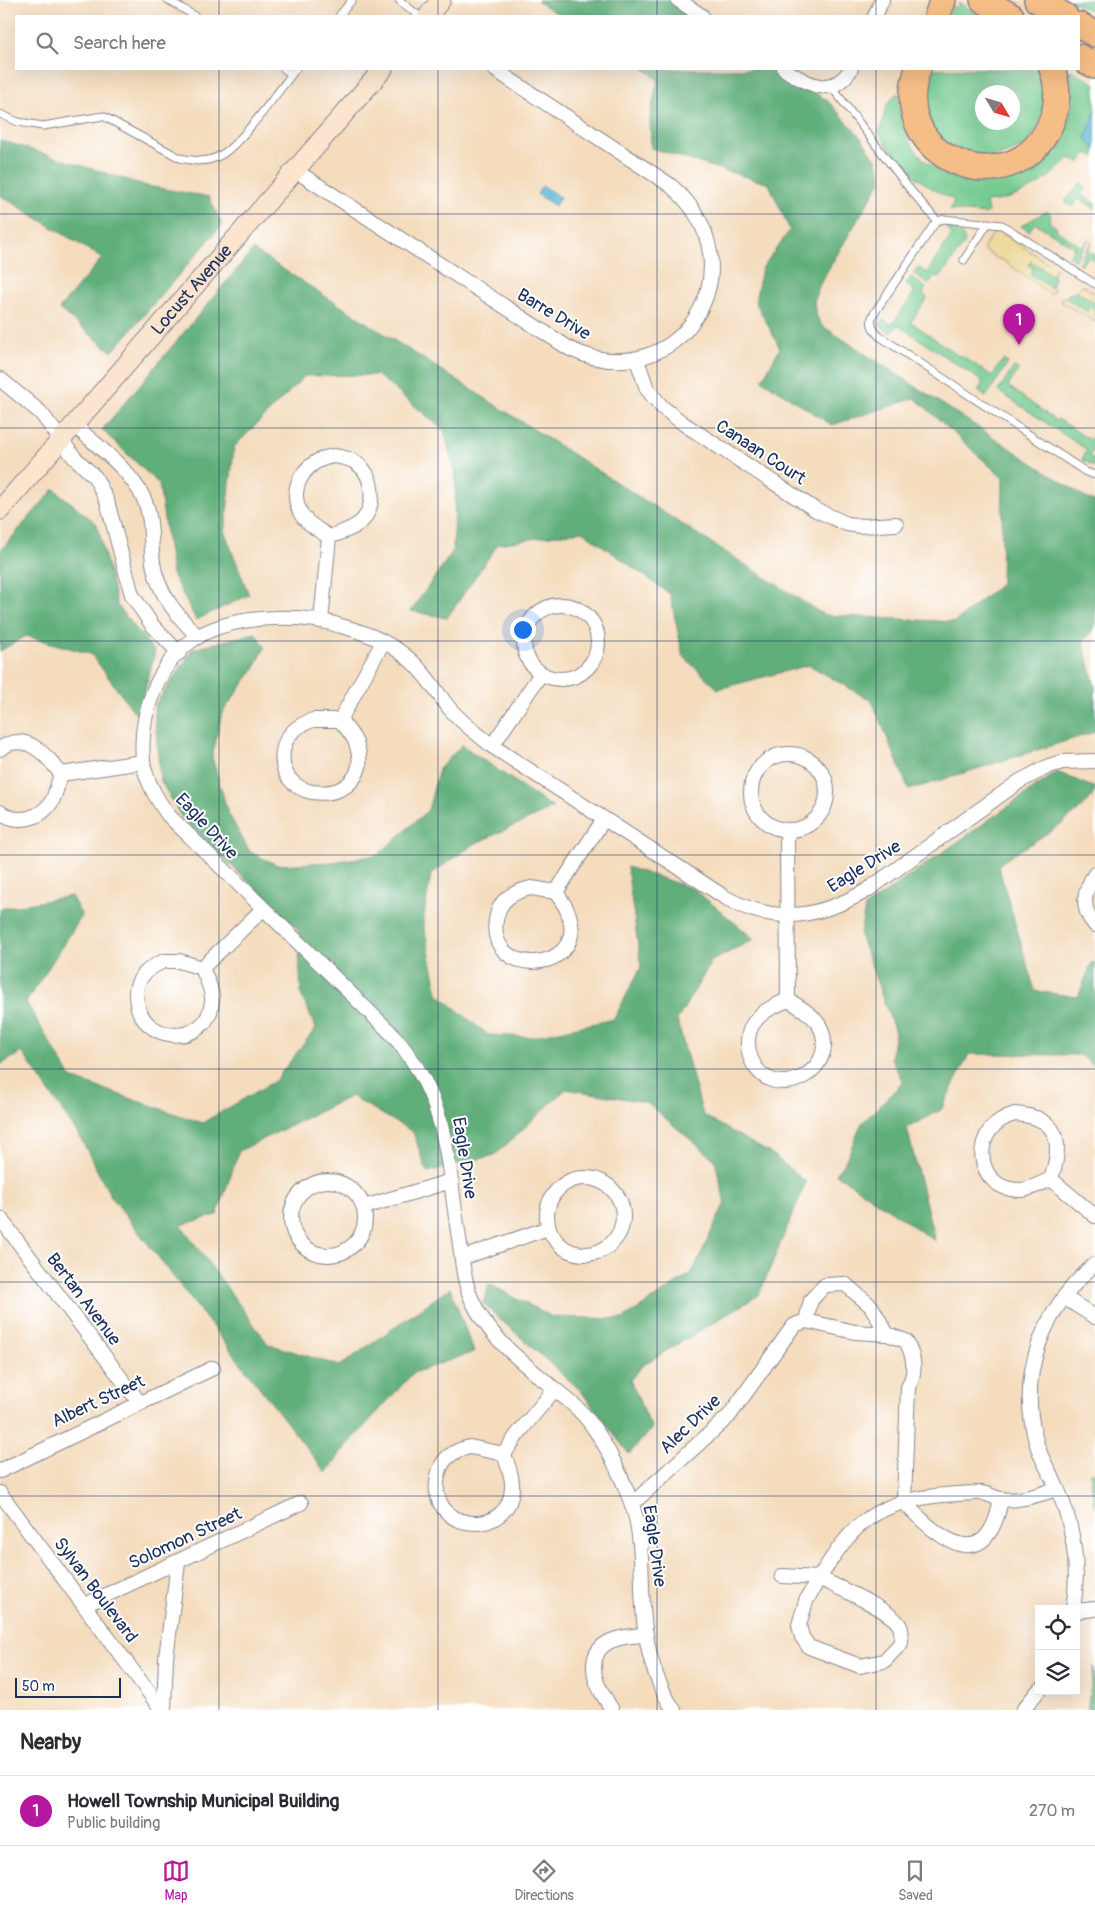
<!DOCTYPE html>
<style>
:root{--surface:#fff;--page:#f7f7f7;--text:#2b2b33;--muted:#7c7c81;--line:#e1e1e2;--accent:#b5179e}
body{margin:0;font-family:Pangolin,sans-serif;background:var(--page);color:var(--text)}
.controls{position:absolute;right:15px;bottom:15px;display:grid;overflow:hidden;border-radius:0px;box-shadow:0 5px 20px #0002}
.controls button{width:45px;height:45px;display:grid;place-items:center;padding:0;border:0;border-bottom:1px solid var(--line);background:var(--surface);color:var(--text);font:25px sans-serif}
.compass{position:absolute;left:975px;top:85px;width:45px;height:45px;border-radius:50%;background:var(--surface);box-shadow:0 5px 20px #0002;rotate:128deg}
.scale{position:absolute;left:15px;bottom:12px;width:106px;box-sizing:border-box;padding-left:5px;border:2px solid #1b2f5e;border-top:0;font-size:14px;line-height:18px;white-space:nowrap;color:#1b2f5e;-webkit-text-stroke:4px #fff;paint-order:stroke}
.you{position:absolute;left:522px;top:629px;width:18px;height:18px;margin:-12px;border:4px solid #fff;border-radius:50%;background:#1a73e8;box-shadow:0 0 0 8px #1a73e833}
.badge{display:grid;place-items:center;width:32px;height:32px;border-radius:50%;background:var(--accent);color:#fff;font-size:16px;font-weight:700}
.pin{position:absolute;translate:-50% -41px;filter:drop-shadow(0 1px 2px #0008)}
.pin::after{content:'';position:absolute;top:26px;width:18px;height:15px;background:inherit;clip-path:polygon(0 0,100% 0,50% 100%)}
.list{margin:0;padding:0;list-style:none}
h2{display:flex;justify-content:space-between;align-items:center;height:65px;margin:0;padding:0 20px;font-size:21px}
h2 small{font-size:16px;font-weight:400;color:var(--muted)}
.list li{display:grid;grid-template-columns:32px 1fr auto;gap:15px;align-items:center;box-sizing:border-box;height:70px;padding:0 20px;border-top:1px solid var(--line)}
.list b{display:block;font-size:19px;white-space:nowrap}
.list p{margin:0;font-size:16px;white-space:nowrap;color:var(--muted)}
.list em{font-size:16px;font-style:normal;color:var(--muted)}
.icon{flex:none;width:28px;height:28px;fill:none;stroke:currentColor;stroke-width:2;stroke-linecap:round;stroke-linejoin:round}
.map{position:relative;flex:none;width:1095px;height:1710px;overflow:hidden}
.search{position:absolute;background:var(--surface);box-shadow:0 5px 20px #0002;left:15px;right:15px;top:15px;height:55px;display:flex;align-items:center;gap:12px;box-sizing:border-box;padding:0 18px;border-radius:0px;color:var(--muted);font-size:19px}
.sheet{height:135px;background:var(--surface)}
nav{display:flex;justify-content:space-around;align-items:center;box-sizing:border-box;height:70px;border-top:1px solid var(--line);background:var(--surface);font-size:14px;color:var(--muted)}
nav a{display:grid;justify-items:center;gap:2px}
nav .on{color:var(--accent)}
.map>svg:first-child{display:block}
</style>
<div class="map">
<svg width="1095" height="1710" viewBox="0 0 1095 1710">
<rect width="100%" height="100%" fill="#fff"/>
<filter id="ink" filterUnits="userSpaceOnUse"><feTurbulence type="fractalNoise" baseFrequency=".02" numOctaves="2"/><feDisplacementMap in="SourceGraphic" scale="10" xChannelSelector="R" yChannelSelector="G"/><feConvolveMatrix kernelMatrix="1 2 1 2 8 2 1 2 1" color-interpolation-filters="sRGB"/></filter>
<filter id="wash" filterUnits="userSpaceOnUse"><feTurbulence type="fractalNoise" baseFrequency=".0096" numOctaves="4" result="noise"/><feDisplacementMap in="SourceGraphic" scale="20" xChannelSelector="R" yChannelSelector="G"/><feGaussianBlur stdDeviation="1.12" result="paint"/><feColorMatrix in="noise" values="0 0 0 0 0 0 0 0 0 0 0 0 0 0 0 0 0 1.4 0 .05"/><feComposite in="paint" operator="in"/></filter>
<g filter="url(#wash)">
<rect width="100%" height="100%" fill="#f4dcbd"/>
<g fill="#75cb90" stroke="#487d77" fill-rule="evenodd">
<path d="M1069,0H1091L1095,9L1093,12Z"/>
<path d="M959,3L981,16H948L952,6L957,8Z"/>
<path d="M927,69H1042L1049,103L1028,145L981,162L933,135L922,84ZM982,92H1012V122H982Z"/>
<path d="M1069,71H1073L1095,84V157L1087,153L1079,163L1069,158C1046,182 1020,200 986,202L988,212L985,214L950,210L954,200C916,181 902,169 879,133L887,105L897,93L899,95C895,190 1025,216 1064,131C1070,119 1073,103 1072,90C1072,83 1068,77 1069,71Z"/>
<path d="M1081,183L1086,186L1081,195L1095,203V209L1079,198L1073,207L1066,203V200Z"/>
<path d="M1047,211L1051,214L1049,222L1057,228L1056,230L1082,247L1089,239L1074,261L1069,257L1074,247L1035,223L1029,231L1021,226Z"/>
<path d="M945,226C954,226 963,232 965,242L940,278L933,277L929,284L913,273L918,267L927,273L952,234Z"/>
<path d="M1092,241L1088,251L1095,255V261L1089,257L1081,265L1078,263Z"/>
<path d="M1031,261L1054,276L1051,288L1030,274L1028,266Z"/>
<path d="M911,277L926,288L923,293L927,298L911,322L960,357L961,355L992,376L1003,360L1008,363L986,397L978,391L983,382L898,325L890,333L881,326V322L884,320L892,325L915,291L906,284Z"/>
<path d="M1075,290L1095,303V310L1090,307L1087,312L1066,298L1069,293L1072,294Z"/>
<path d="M1014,367L1019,370L1008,386L1056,421L1058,419L1090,440L1095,432V447L1089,456L1095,460V467L1082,459L1087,450L998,391Z"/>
</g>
<g fill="#60af7a" stroke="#3e6f6c">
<path d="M539,0H670L693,16H561L538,2Z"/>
<path d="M644,69H773L827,100L859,135L876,159L882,179L822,280C813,300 811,305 821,325L1088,499L1095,501V627L1083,641L1095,687V732L909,790L872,701L809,665L718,689L683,656L670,594L582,531L498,544L447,618L411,611L453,551L456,479L444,430L377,375L305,376L234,447L225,533L249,595L196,620L172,574L159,484L102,430L253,250L824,615L955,622L1001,584L1003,478L915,398L832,425L762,380L780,348L755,301L762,268L790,230L769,184L651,148L650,118L658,79Z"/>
<path d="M0,140L147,186L209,197L222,225L112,352L59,309L102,258L0,195Z"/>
<path d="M54,489L97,524L117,605L155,652L138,717L91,654L26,636L0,651V551Z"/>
<path d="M255,633L265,647L254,669L222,713L212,757L228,813L250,852L277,865L332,862L378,855L428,810L439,769L462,745L553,808L476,843L431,874L423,922L438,994L488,1035L532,1037L614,1019L641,967L627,867L694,889L754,939L712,961L677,1020L703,1115L773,1155L806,1182L759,1295L643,1365L630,1380L652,1429L629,1454L580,1390L483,1304L489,1284L552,1317L623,1319L692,1273L725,1203L715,1160L646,1102L566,1089L495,1155L427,1172L413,1132L351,1096L239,1151L217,1215L181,1225L268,1344L340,1366L450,1288L474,1352L413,1373L344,1449L326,1473L110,1195L80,1137L22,1052L0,1065V909L71,896L82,916L26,1002L71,1078L202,1123L275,1081L316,1028L301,995L298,930L183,819L160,780L154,706L193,649Z"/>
<path d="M1057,772L1095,788C1095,809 1016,851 998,865L1035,991L1078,997L1092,962L1095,963V1066L1080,1055L969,1054L941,1110L907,1128L935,1241L836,1174L845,1162L862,1123L903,1082L891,1058L895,1032L860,935L865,907Z"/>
<path d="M1090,1472H1095V1507H1094Z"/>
<path d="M1094,1667L1095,1710H1087Z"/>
</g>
<g fill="#eeda9e" stroke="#84847e">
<path d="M995,231L1002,233L1056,268L1052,275L1031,261L1028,265L1033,269L1030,274L1054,290L1051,295L1000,258L999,260L983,249Z"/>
<path d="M1082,285L1095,293V303L1077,291Z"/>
<path d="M1063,296L1087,312L1090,307L1095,310V322L1060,301Z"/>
</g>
<g fill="#5ab9d8" stroke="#3a749b">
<path d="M1095,112V150L1086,138Z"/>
<path d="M542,186L560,197L555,206L537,194Z"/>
</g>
</g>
<g filter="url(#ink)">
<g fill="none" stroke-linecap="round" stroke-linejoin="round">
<g stroke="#88868e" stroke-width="9">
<g id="lane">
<path d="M168,0L195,16"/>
<path d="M399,0L419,16"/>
<path d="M339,16L352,0"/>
<path d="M284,69L292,74"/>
<path d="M831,86L908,187L937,221"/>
<path d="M0,114L18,122L43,126L103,116L180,158C194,161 206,163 219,156C239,147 280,89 296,69"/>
<path d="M964,260L988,223"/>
<path d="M1095,284L1002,225L944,219L937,221L933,226L873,315C869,323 873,330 879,336L1086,472L1095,475"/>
</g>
</g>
<g stroke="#88868e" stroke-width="16">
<g id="street">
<path d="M678,0L702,16"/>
<path d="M875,16L882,0"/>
<path d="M784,69C807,84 832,99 851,69"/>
<path d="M296,171L570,349C679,400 765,265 670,185L494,69"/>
<path d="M637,360L647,389L662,407L684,424L816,510L847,524L861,526L896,524"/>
<path d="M0,379L41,413L74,457L95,477L107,501L132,595L152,625L179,653"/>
<path d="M73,424C98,447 129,468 144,499C153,519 150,541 153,563C158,594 177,615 198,637"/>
<path d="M334,456C341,457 348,458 353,461C375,472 377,506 361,522C352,530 339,533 329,537C319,530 305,523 300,512C287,485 308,459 334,456Z"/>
<circle cx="561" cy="642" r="37"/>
<path d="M321,621L329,537"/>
<path d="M313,720H340C346,728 355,737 357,746C376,805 275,810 283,751C286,733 298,725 313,720Z"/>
<path d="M340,720L383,642"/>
<path d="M492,746L540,675"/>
<path d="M0,749C25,730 47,755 61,774C58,783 56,793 52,801C41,819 17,825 0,812"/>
<circle cx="789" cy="792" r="38"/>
<path d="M61,774L143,762"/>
<path d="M787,831L788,1000"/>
<path d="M1095,874C1084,890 1080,909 1095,925"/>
<path d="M531,888L556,892C560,899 567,907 569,915C589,974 481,981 497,915C501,898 516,891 531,888Z"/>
<path d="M556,892L604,819"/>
<path d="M164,961H179L202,968C206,978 213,990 212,1001C209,1049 137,1045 136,995C135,978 150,967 164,961Z"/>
<path d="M202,968L263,909"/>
<path d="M788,1000C807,1011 826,1022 824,1047C821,1072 792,1089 769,1079C748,1069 741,1037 756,1020C764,1010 776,1005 788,1000Z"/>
<path d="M1015,1114C1060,1117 1063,1143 1051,1179C1042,1183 1031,1189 1022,1190C973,1192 968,1126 1015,1114Z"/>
<circle cx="585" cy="1216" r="38"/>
<path d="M1051,1179L1095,1216"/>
<circle cx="328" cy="1218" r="37"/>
<path d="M364,1207L451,1181"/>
<path d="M0,1218L139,1402"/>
<path d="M462,1258L548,1228"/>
<path d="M1064,1297L1095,1317"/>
<path d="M806,1321L855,1332L887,1334L906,1341C914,1356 917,1372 908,1387L904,1502C940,1541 987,1577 1001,1499"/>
<path d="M470,1447L504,1454C507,1464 512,1474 512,1484C514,1542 421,1533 439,1472C443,1457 455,1450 470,1447Z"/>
<path d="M504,1454L517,1435L554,1390"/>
<path d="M0,1471L213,1368"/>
<path d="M0,1493L162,1710"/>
<path d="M632,1504L729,1416L792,1328L795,1325L806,1321L811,1300L825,1285L845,1284L871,1306L887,1334"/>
<path d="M782,1576L819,1578C832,1558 846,1535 865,1521C895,1497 942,1494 979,1493C987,1492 993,1498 1001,1499C1020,1502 1040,1494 1057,1489"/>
<path d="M819,1578C839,1588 886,1608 898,1623C903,1629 901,1636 901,1643L884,1661L860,1666L809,1647L802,1637L799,1625L806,1601Z"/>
<path d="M85,1605L301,1503"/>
<path d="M1073,1609C1080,1567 1074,1528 1058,1490C1051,1473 1040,1459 1036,1441C1017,1374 1043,1309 1095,1264"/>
<path d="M1076,1611L1095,1609"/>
<path d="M164,1710L166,1658L178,1563"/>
<path d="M612,1710C606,1699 597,1688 595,1676C588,1640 620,1636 646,1635"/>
<path d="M674,1710C659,1688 650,1661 646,1635C638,1591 647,1545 631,1502C620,1472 600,1429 576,1407C539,1374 491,1345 471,1298C463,1280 462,1257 459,1238C446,1158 449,1096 390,1032L168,815C157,799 145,780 143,760C139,715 157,662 197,637C233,615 301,613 341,626C364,632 391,643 409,659C426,673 436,692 450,709C462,723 478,734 492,746L726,898C775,925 818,918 866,891L1020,781L1049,766L1062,762L1095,761"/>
<path d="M1023,1710L1039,1690"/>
</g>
</g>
<g stroke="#88868e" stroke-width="21">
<g id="secondary">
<path d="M428,16L441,0"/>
<path id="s1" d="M0,510L383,69"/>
</g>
</g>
<g stroke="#88868e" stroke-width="28">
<g id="highway">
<path d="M983,0L1011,16"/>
<path d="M1037,0L1065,16"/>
<path d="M937,16L943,0"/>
<path d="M1079,25L1095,34"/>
<path d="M1079,57L1095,66"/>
<path d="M918,69C885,159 1012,209 1050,125C1058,108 1059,86 1052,69"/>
</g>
</g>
<use href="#lane" stroke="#fff" stroke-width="7"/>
<use href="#street" stroke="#fff" stroke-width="14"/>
<use href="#secondary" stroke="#fbe5cf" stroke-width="19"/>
<use href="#highway" stroke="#f6be87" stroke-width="25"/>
</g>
</g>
<path fill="none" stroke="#1b2f5e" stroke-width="1" stroke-opacity="0.55" d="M219,0V16M438,0V16M657,0V16M876,0V16M219,69V1710M438,69V1710M657,69V1710M876,69V1710M0,214H1095M0,428H1095M0,641H1095M0,855H1095M0,1069H1095M0,1282H1095M0,1496H1095"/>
<g text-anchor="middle" stroke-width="4" stroke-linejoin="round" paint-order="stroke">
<g font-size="18" fill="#1b2f5e" stroke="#fff">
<text dy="6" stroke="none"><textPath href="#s1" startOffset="292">Locust Avenue</textPath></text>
<text transform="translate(554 314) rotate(31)" y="6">Barre Drive</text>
<text transform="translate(761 452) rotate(33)" y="6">Canaan Court</text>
<text transform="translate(207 826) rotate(47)" y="6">Eagle Drive</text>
<text transform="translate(864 866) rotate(-32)" y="6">Eagle Drive</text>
<text transform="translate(465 1158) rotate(81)" y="6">Eagle Drive</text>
<text transform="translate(84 1299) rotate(53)" y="6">Bertan Avenue</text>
<text transform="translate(98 1401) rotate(-25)" y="6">Albert Street</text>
<text transform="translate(690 1424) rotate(-44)" y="6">Alec Drive</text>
<text transform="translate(185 1538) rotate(-25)" y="6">Solomon Street</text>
<text transform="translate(655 1546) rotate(82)" y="6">Eagle Drive</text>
<text transform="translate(96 1590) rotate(53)" y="6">Sylvan Boulevard</text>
</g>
</g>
</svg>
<div class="controls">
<button><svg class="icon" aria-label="locate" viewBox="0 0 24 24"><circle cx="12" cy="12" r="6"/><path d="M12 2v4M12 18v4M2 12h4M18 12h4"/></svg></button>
<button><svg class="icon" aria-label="layers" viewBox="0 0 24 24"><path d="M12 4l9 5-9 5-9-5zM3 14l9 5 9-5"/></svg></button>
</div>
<svg class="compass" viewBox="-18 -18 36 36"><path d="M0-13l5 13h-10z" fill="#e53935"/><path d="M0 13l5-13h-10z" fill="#7c7c81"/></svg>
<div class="scale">50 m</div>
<div class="you"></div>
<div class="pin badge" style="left:1019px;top:345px">1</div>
<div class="search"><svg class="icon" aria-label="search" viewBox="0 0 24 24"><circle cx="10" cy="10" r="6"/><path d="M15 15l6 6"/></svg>Search here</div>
</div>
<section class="sheet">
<h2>Nearby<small></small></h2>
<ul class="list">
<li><span class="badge">1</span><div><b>Howell Township Municipal Building</b><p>Public building</p></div><em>270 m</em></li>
</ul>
</section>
<nav>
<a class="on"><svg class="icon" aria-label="map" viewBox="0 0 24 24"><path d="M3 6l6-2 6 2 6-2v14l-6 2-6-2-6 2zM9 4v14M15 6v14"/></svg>Map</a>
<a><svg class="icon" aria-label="directions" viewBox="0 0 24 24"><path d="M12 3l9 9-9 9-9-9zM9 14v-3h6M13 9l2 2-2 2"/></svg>Directions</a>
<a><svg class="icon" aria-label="saved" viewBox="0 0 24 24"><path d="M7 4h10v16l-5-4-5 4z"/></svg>Saved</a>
</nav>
